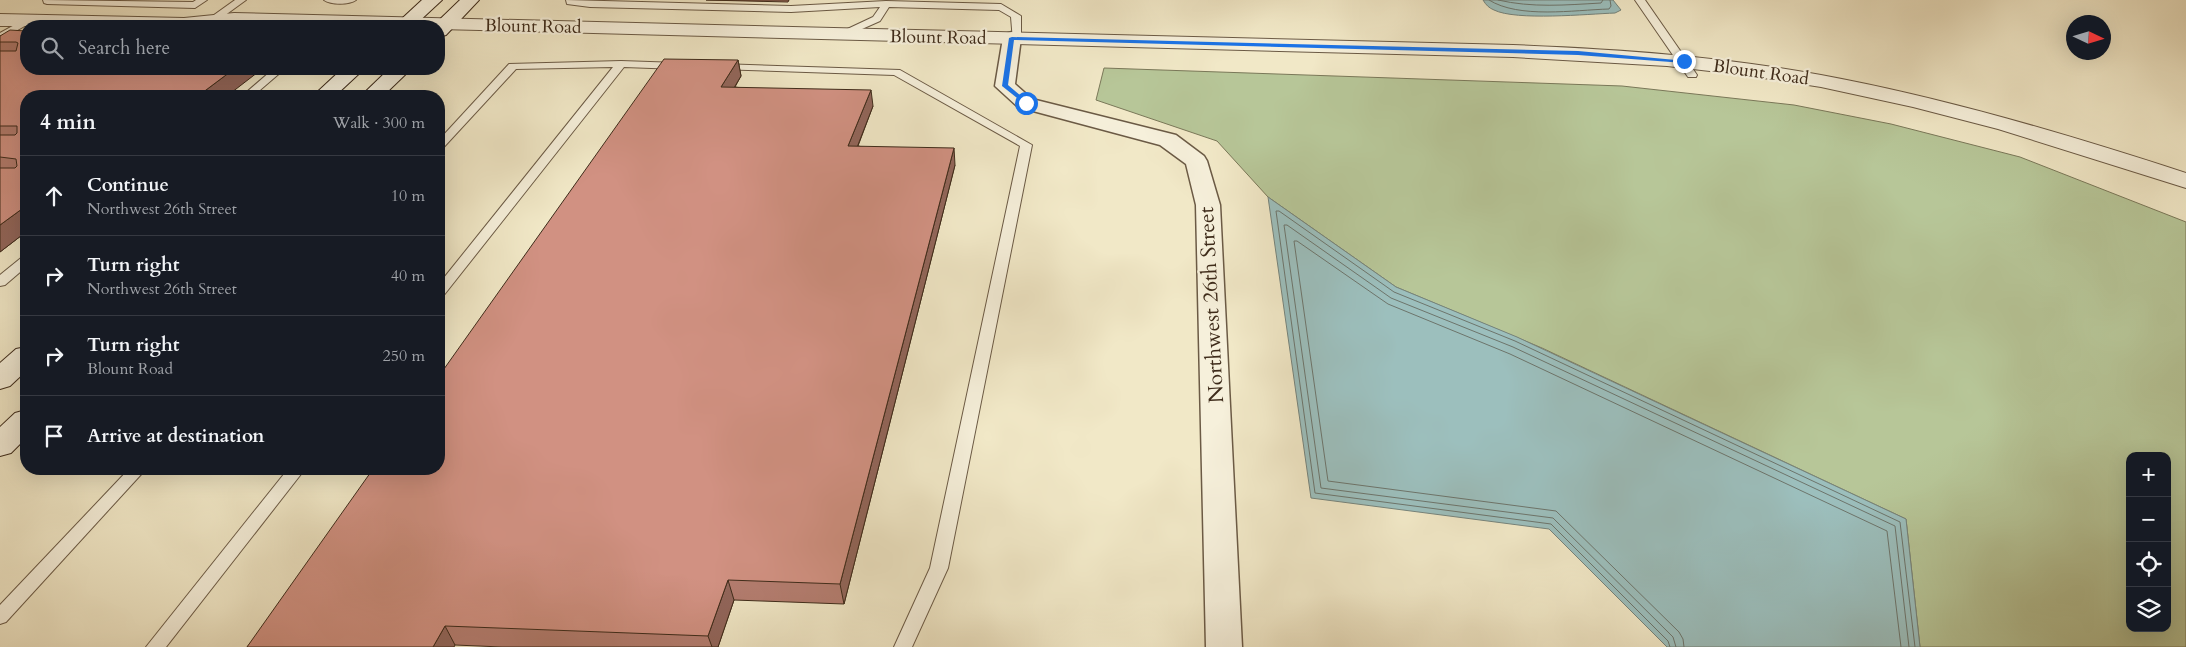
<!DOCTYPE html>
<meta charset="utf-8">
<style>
:root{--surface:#171b24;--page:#20242c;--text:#f1f3f6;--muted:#9ea1a6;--line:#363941}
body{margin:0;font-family:Cardo,serif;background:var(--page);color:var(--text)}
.controls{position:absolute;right:15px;bottom:15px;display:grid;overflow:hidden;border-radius:10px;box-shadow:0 5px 20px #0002}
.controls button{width:45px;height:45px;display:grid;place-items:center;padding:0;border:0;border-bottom:1px solid var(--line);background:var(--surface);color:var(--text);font:25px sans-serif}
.compass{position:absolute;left:2066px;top:15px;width:45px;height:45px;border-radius:50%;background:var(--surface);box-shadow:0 5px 20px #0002;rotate:94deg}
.stop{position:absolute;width:15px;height:15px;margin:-11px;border:4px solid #1a73e8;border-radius:50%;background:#fff}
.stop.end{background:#1a73e8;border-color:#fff;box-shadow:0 1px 5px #0008}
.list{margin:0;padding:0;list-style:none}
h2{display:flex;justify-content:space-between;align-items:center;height:65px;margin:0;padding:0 20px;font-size:21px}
h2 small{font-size:16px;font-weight:400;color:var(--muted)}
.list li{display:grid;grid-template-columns:32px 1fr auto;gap:15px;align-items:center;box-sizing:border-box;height:80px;padding:0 20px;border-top:1px solid var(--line)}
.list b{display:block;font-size:19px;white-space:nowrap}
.list p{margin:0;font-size:16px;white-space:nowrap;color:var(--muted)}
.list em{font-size:16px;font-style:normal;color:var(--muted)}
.icon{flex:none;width:28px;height:28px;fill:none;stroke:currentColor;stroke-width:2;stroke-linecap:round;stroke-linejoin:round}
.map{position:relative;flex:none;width:2186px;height:647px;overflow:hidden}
.search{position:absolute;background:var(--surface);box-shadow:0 5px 20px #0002;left:20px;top:20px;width:425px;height:55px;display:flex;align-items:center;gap:12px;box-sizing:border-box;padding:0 18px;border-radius:20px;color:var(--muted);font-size:19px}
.panel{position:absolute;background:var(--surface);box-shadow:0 5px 20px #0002;left:20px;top:90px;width:425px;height:385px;border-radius:20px}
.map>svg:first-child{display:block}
</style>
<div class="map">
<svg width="2186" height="647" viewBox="0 0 2186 647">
<rect width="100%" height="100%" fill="#f1e8c7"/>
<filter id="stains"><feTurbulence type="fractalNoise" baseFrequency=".004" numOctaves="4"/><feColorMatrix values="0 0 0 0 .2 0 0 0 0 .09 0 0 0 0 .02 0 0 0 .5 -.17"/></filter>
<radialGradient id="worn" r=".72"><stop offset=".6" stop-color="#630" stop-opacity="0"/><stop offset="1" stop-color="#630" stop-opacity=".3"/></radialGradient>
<path fill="#b7c698" stroke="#7a7859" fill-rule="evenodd" d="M1104,68L1622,86L1794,105L1891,124L2020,157L2186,222V647H1920L1906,519L1542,348L1396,287L1268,197L1217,141L1096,100ZM2130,456H2167V628H2130Z"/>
<g fill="#9cbfbd" stroke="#76847c">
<path d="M1483,0H1613L1621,10L1615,13C1588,14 1516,21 1494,10C1489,8 1486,5 1483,0Z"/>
<path d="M1268,197L1396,287L1517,337L1906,519L1920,647H1667L1549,529L1311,498Z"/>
</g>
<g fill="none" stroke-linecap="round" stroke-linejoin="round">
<g stroke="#6d756c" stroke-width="1">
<path d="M1489,0C1519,19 1574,10 1609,9L1611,6L1610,0"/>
<path d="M1498,0C1532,8 1566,5 1601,3L1603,0"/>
<path d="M1670,647L1668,641L1551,524L1315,493L1276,211H1279L1394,292L1515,341L1900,522L1915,647"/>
<path d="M1676,647L1673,637L1553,518L1321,488L1284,225H1287L1391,298L1513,347L1895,526L1909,647"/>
<path d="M1684,647L1683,639L1679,632L1556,511L1328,481L1294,241H1297L1388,304L1510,354L1887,531L1901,647"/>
</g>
<g stroke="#6b5a45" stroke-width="2">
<g id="service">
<path d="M43,0L193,2L196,0H207L195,8L47,4L44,3Z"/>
<path d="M235,0H246L213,24H207V20Z"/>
<path d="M324,0H356C349,5 331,5 324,0Z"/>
<path d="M566,0L791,6L886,1L1001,4L1021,16V39L1016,42L1013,41L1011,17L999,10L889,7L880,21L844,37L841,36V32L873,17L880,7L791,12L590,7L567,4Z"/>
<path d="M1635,0H1645L1697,75L1696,77H1688Z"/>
<path d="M27,18L30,19V23L0,40V33Z"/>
<path d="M621,61L679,63L684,66L679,69L624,67L444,295L439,296V284L613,67L516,69L443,148L439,149V140L509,64Z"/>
<path d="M720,64L900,70L1032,145L948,568L912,647H894L930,568L1020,146L894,75L716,69V65Z"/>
<path d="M269,69H279L281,72L253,96H242L271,71Z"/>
<path d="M26,257V267L5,285L0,286V275L21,258Z"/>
<path d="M129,469H146L6,622L0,624V605Z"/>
<path d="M288,469H305L166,647H146Z"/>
</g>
</g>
<g stroke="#6b5a45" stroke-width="3">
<path id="minor" d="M1012,32L1019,34L1021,38L1015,84L1032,99L1176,135L1204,156L1207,161L1220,205L1242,647H1206L1196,205L1186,164L1160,145L1018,107L995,86L1003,38L1005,34Z"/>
</g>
<g stroke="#6b5a45" stroke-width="2">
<path id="tertiary" d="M234,13L1513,45C1616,49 1719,56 1821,75C1945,98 2066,134 2186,173V188L1998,129L1913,107L1821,87L1744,75L1667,66L1513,57L439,29V26H0V14L184,18Z"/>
</g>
<g stroke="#3e2b1a" stroke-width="2">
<g id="secondary">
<path d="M422,0H442L414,26H394Z"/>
<path d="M460,0H479L446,35L439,37V26H433Z"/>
<path d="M342,69H364L335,96H313Z"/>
<path d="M389,69H411L383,96H361Z"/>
<path d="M26,347V371L10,386L0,389V363L16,349Z"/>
<path d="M26,410V438L11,453L0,456V427L15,413Z"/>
</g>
</g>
<use href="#service" fill="#f6f0db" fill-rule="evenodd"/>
<use href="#minor" fill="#f6f0db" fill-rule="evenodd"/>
<use href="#tertiary" fill="#f6f0db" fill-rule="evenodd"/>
<use href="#secondary" fill="#f6f0db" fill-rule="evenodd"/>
</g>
<g fill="#b47d70" stroke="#3e2b1a">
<path d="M706,0H789L788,2Z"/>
<path d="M26,31V232L0,252V36Z"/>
<path d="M738,60L741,76L735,87L873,106L858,146L955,165L844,604L734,600L718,647H502L455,645L247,647Z"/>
</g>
<g fill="#92665b" stroke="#3e2b1a">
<path d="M738,60L741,76L725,103L721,87Z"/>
<path d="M234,69H262L227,96H198Z"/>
<path d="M871,90L873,106L851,163L848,146Z"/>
<path d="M954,148L955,165L844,604L840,584Z"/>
<path d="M26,206V232L0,252V225Z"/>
<path d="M728,580L734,600L718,647H712L708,636Z"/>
<path d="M445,626L455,645L454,647H433Z"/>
</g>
<g fill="#d19182" stroke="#3e2b1a">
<path d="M10,30L26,31V69H234L198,96H26V206L0,225V168H15L17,166L16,159L0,157V135H15L17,133V126H0V51H16L18,43L16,42H0V36Z"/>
<path d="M664,59L738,60L721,87L871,90L848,146L954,148L840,584L728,580L708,636L445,626L433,647H247L373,469H439V376Z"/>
</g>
<path fill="#1a73e8" d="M1012,37L1578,51L1687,61L1684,63L1578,55L1014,40L1008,85L1028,102L1026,105L1002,86L1009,38Z"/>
<g text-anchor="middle" stroke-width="4.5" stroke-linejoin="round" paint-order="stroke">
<g font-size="18" fill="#3e2b1a" stroke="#f6f0db">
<text transform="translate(533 26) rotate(1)" y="6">Blount Road</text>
<text transform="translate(938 37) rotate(1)" y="6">Blount Road</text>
<text transform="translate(1761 72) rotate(8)" y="6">Blount Road</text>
</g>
<g font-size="21" fill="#3e2b1a" stroke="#f6f0db">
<text transform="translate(1211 305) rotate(-93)" y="7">Northwest 26th Street</text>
</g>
</g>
<rect width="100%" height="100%" filter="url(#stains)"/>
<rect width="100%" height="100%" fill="url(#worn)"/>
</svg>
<div class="controls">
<button>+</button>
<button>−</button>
<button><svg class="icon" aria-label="locate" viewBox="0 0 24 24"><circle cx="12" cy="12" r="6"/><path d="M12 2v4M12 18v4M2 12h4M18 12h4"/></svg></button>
<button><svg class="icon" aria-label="layers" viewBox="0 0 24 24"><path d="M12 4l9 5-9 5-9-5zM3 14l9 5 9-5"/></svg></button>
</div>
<svg class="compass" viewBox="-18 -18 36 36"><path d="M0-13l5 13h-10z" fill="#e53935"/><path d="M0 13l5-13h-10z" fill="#9ea1a6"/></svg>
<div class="stop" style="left:1026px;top:103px"></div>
<div class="stop end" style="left:1684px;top:61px"></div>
<div class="search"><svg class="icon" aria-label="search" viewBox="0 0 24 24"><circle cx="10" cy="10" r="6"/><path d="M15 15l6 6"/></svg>Search here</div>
<section class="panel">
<h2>4 min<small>Walk · 300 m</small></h2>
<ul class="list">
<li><svg class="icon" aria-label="ahead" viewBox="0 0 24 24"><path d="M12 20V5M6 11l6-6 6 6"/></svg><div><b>Continue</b><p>Northwest 26th Street</p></div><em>10 m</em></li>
<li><svg class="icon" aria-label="right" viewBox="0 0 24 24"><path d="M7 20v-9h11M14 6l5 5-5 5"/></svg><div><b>Turn right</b><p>Northwest 26th Street</p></div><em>40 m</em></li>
<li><svg class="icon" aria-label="right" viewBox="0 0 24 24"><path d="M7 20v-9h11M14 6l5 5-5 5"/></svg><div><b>Turn right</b><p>Blount Road</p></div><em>250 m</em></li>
<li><svg class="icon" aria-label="arrive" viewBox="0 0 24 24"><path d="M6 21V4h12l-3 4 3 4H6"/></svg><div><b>Arrive at destination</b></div></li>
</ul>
</section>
</div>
